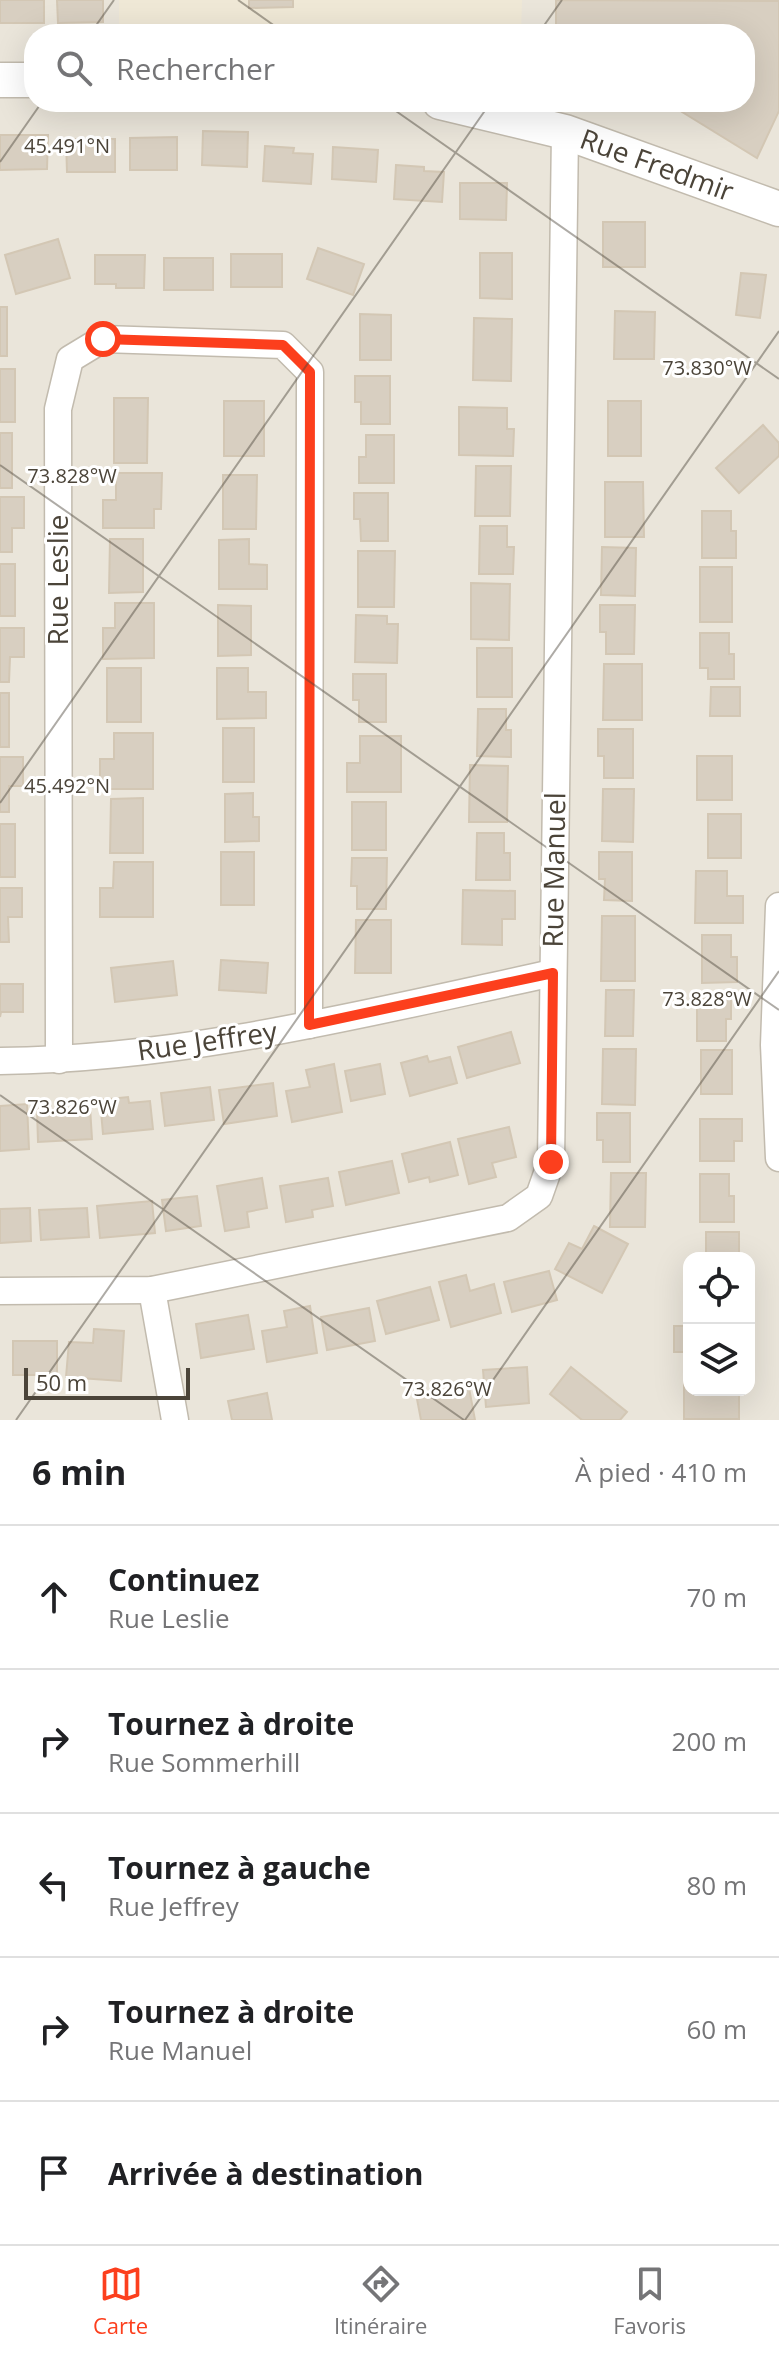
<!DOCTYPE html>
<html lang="fr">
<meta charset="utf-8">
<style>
:root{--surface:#fff;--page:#f2f2f2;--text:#202124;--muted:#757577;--line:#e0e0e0;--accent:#fc3f1d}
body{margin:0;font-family:"Open Sans",sans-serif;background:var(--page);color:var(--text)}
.controls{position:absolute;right:24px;bottom:24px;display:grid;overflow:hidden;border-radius:16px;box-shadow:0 8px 32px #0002}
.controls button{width:72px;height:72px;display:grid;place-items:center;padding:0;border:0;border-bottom:2px solid var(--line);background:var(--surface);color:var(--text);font:40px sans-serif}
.scale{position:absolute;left:24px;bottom:20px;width:166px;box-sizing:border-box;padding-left:8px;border:4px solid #4b4439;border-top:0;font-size:22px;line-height:28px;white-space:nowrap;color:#4b4439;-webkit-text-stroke:6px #fff;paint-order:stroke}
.stop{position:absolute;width:24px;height:24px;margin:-18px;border:6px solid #fc3f1d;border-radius:50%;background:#fff}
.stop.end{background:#fc3f1d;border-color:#fff;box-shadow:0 2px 8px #0008}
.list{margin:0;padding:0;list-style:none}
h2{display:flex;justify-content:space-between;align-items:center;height:104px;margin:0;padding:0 32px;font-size:34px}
h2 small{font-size:26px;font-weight:400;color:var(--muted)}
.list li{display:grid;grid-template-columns:52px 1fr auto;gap:24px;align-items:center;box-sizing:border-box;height:144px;padding:0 32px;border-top:2px solid var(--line)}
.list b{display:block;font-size:30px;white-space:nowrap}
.list p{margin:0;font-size:26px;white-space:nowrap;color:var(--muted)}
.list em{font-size:26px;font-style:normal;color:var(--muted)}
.icon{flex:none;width:44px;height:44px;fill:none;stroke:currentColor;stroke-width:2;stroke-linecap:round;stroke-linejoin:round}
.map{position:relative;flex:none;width:779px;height:1420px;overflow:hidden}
.search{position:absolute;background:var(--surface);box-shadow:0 8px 32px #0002;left:24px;right:24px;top:24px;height:88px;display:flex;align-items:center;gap:20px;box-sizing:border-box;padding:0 28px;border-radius:32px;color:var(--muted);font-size:30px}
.sheet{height:824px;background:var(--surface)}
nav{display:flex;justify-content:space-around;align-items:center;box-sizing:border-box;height:112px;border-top:2px solid var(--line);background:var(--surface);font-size:22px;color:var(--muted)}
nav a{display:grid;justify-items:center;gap:4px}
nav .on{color:var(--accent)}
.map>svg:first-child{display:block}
</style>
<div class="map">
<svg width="779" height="1420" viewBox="0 0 779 1420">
<rect width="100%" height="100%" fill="#f6f3ec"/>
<path fill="#eae5da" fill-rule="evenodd" d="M0,0H779V1420H0ZM34,34H745V102H34ZM689,1258H749V1390H689Z"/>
<path fill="#efe8d6" d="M119,0H522L521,34H119Z"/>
<g fill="#d8cfc1" stroke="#d3c7b4" stroke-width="2">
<rect x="0" y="0" width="44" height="23"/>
<path d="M57,0H103V22L58,23Z"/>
<path d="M249,0H293V7L249,8Z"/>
<path d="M556,0L779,1V111L757,158L666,102H745V34H556Z"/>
<path d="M203,131L248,132L247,167L202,165Z"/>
<path d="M0,135H48L47,169L0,170Z"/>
<path d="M177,137V170H130V138Z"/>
<path d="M66,139H115V172H67Z"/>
<path d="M265,146L294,148L293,153L313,154L311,184L263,181Z"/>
<path d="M333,147L378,150L376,182L332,179Z"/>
<path d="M396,165L424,167V171L444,172L442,202L394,199Z"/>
<path d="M460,183H507L506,220L460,219Z"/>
<rect x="603" y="222" width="42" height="45"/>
<path d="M58,239L70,278L16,294L5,255Z"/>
<path d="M318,248L364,264L353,295L307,279Z"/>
<path d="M480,253H512V299L480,298Z"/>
<rect x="231" y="254" width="51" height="33"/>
<path d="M95,255H145L144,288H116V284H95Z"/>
<rect x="164" y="258" width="49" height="32"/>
<path d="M741,273L766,275L760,318L736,315Z"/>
<rect x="0" y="307" width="7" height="49"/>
<path d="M615,311L655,312L654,359H614Z"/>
<path d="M360,314L391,315V360H360Z"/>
<path d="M474,318L512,319L511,381L473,380Z"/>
<rect x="0" y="369" width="15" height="53"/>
<path d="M355,376H390V424H361V402H355Z"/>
<path d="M114,398H148L147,463H114Z"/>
<rect x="224" y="401" width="40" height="55"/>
<rect x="608" y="401" width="33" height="55"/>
<path d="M459,407L507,408V429H514L513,456L459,455Z"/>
<path d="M763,425L779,443V456L739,493L716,468Z"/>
<rect x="0" y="433" width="12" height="55"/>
<path d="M366,435H394V483H359V457H366Z"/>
<path d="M476,466H511L510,516H475Z"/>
<path d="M116,473H162L161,509H154V528H103V500H116Z"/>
<path d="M223,475H257L256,529H223Z"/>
<path d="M605,482H643L644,537H605Z"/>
<path d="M354,493H388V541H361L360,519H354Z"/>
<path d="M0,497H24V528H12V552H0Z"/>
<path d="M702,511H731V531H736V558H702Z"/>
<path d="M480,526H507V547H514L513,574H479Z"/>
<path d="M110,539H143V592L109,593Z"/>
<path d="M249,539V564L267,565V589H219V540Z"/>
<path d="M602,547L636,548L635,596L601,595Z"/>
<path d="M358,551H395L394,607H358Z"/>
<rect x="0" y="564" width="15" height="52"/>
<rect x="700" y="567" width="32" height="55"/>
<path d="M471,583L510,584L509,640L471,639Z"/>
<path d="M115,603H154V658L103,659V628H115Z"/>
<path d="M218,605L251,606V655L218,656Z"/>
<path d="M600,605H635L634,654H606V632H600Z"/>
<path d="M356,615L387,616V624H398L397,663L355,662Z"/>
<path d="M0,628H24V657H10L9,682H0Z"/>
<path d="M700,633H729V654H734V679H708V668H700Z"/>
<rect x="477" y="648" width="35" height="49"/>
<path d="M604,664H642V720H603Z"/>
<rect x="107" y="668" width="34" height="54"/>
<path d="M217,668H248V692H266V718L217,719Z"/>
<path d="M353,674H386V722H359V700H353Z"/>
<path d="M711,687H740V716H710Z"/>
<rect x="0" y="693" width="9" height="54"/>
<path d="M478,709H506V730H511V757L477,756Z"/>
<rect x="223" y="728" width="31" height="54"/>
<path d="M598,729H633V778H604V756H598Z"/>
<path d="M114,733H153V789H100V759H114Z"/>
<path d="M360,736H401V792H347V763H360Z"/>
<rect x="697" y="756" width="35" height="44"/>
<path d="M0,757H23V786H9V812H0Z"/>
<path d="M470,765L508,766L507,822H469Z"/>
<path d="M603,789H634L633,842L602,841Z"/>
<path d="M253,793V817H259V841L225,842V794Z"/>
<path d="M143,798V853H110L111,799Z"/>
<rect x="352" y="802" width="34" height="48"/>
<rect x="708" y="814" width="33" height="44"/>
<rect x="0" y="824" width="15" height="53"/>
<path d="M477,833H504V853H510V880H476Z"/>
<rect x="221" y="852" width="33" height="53"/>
<path d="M599,852H632V901L604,900L605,879H599Z"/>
<path d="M352,858H387L386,909H357V886H351Z"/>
<path d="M114,862H153V917H100V888H113Z"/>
<path d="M696,871H727V896H743V923H695Z"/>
<path d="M0,888H22V917H8L9,942H0Z"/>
<path d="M463,890L515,891V919H502V945L462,944Z"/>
<path d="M602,916H635V981H601Z"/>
<path d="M356,920H391V973H355Z"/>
<path d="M702,935H731V957H737V982L702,983Z"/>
<path d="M221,960L268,963L266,993L219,990Z"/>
<path d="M173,961L177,995L115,1002L111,968Z"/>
<path d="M0,984H23V1012H1L0,1017Z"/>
<path d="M606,990H634L633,1036H605Z"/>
<path d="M697,992H731V1019H726V1041H697Z"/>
<path d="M511,1032L520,1063L467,1078L458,1047Z"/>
<path d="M603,1049H636L635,1105L602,1104Z"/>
<rect x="701" y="1050" width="31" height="44"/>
<path d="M427,1056L429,1062L450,1057L457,1083L410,1096L401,1063Z"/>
<path d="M334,1064L342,1112L292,1122L286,1091L310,1087L306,1070Z"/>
<path d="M380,1064L385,1094L351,1101L345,1071Z"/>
<path d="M273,1083L277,1116L224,1124L219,1090Z"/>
<path d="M210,1087L214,1120L165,1126L161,1093Z"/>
<path d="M128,1097L129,1103L150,1101L153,1129L103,1134L100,1100Z"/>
<path d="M27,1104L29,1149L0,1151V1106Z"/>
<path d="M90,1107L92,1139L38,1142L37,1110Z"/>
<path d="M597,1113H630V1162H603V1140H597Z"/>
<path d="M700,1119H742V1141H734V1161H700Z"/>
<path d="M509,1127L516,1157L492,1163L496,1177L469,1184L458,1139Z"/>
<path d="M450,1142L458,1175L430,1182L429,1177L409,1182L402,1154Z"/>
<path d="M392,1161L399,1193L346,1205L339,1172Z"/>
<path d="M611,1173H646L645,1227H610Z"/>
<path d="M700,1174H729V1196H734V1222H700Z"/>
<path d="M262,1178L267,1208L247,1212L249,1227L225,1231L217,1186Z"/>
<path d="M328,1178L333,1206L312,1210L313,1217L286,1222L280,1186Z"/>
<path d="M197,1196L201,1226L166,1231L162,1200Z"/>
<path d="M152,1201L155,1233L100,1238L97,1206Z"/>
<path d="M30,1208L31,1241L0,1243V1209Z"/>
<path d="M87,1208L89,1237L41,1240L39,1210Z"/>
<path d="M594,1226L628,1244L602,1293L555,1269L569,1243L582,1249Z"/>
<rect x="706" y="1232" width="33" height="26"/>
<path d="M549,1271L557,1300L512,1312L504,1282Z"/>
<path d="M466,1275L470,1291L494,1284L501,1313L451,1327L439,1282Z"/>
<path d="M430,1287L439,1320L386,1334L377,1301Z"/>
<path d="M685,1297H689V1352H674V1326H685Z"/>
<path d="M310,1306L317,1353L267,1362L262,1331L287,1327L284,1311Z"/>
<path d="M369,1308L375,1341L327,1350L321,1317Z"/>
<path d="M248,1315L254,1349L201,1358L196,1324Z"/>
<path d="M94,1329L124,1331L121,1381L66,1377L69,1342L93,1343Z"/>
<rect x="13" y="1341" width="44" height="34"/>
<path d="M684,1363H689V1390H739V1419H684Z"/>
<path d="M527,1367L529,1403L486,1407L483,1370Z"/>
<path d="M571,1367L627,1412L620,1420H582L550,1394Z"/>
<path d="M469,1388L475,1420H421L417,1399Z"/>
<path d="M267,1393L272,1420H232L228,1401Z"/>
</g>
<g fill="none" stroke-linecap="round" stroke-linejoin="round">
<g stroke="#c2bbae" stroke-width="29">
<g id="minor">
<path d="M779,906L774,1045L779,1158"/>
<path d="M59,1060L58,409L70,359L103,339L283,345L310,372L309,1025"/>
<path d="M0,1061C187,1059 371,1012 553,973"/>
<path d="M152,1290L175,1420"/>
<path d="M0,1291L152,1290L508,1218L539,1196L551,1162L565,132"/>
</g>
</g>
<g stroke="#c2bbae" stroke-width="37">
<g id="tertiary">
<path d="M0,80H34"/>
<path d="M440,102L565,132L779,209"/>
</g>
</g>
<use href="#minor" stroke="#fff" stroke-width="26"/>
<use href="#tertiary" stroke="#fff" stroke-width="34"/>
</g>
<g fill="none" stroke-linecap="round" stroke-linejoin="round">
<path stroke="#fc3f1d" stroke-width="10" d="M103,339L283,345L310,372L309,1025L553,973L551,1162"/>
</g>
<path fill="none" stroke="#4b4439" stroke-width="2" stroke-opacity="0.45" d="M238,0L286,34M90,34L114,0M538,34L562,0M383,102L779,379M0,162L42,102M0,465L779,1010M0,803L491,102M0,1095L464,1420M16,1420L779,331M465,1420L779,971"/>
<g text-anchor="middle" stroke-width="6" stroke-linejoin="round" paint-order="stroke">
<g font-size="28" fill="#4b4439" stroke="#fff">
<text transform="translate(657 165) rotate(20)" y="10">Rue Fredmir</text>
<text transform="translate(58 580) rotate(-90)" y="10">Rue Leslie</text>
<text transform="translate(554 870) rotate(-89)" y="10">Rue Manuel</text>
<text transform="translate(207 1041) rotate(-8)" y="10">Rue Jeffrey</text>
</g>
</g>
<g font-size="20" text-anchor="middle" fill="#4b4439" stroke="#fff" stroke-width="6" stroke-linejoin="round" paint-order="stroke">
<text x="67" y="153">45.491°N</text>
<text x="707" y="375">73.830°W</text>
<text x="72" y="483">73.828°W</text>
<text x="67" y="793">45.492°N</text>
<text x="707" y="1006">73.828°W</text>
<text x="72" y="1114">73.826°W</text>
<text x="447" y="1396">73.826°W</text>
</g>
</svg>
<div class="controls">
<button><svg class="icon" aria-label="locate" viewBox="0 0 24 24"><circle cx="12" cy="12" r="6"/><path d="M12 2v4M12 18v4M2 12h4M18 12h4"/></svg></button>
<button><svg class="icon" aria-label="layers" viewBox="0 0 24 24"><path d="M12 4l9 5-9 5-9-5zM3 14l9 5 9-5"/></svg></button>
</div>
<div class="scale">50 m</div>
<div class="stop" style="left:103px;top:339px"></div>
<div class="stop end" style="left:551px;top:1162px"></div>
<div class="search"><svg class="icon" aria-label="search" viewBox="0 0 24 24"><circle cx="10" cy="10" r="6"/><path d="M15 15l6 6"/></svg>Rechercher</div>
</div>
<section class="sheet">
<h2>6 min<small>À pied · 410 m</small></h2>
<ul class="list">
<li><svg class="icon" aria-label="ahead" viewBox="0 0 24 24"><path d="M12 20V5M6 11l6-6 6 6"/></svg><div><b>Continuez</b><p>Rue Leslie</p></div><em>70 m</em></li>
<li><svg class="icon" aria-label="right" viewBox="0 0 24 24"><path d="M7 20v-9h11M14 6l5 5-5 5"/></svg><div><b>Tournez à droite</b><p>Rue Sommerhill</p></div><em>200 m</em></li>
<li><svg class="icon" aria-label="left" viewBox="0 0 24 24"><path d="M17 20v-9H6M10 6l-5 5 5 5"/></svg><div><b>Tournez à gauche</b><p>Rue Jeffrey</p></div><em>80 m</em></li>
<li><svg class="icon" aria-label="right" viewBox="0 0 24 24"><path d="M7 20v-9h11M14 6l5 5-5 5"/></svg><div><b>Tournez à droite</b><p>Rue Manuel</p></div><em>60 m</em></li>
<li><svg class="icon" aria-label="arrive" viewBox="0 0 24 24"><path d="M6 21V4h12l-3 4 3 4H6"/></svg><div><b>Arrivée à destination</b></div></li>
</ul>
</section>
<nav>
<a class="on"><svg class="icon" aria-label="map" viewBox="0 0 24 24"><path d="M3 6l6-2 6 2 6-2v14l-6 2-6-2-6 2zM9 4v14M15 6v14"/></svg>Carte</a>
<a><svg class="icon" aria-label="directions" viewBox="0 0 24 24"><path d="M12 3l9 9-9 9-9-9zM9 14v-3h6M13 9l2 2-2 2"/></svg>Itinéraire</a>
<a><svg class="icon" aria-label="saved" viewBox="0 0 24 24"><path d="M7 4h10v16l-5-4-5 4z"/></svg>Favoris</a>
</nav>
